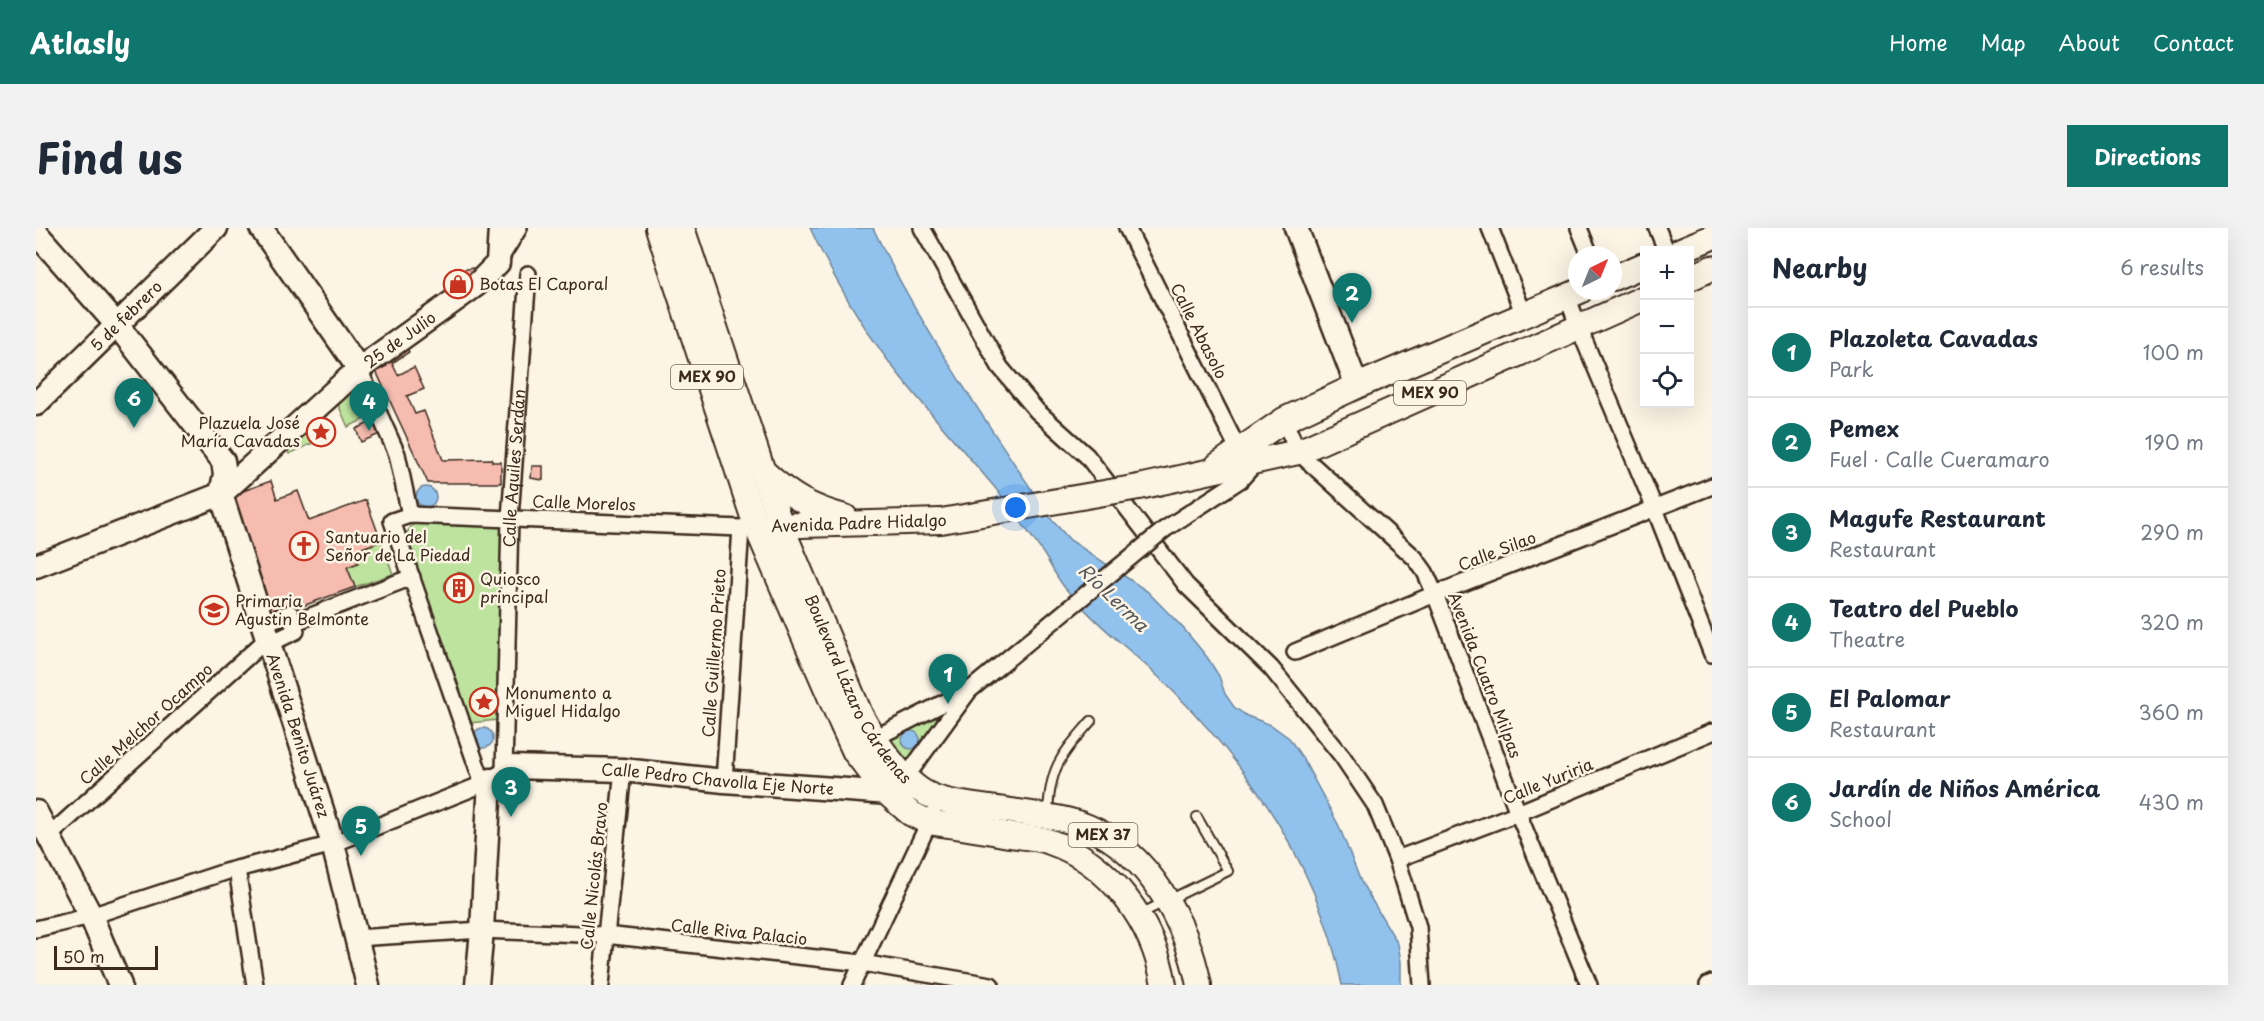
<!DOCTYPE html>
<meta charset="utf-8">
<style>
:root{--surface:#fff;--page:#f2f2f3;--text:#1f2937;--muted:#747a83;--line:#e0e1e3;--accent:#0f766e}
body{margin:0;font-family:"Playpen Sans",sans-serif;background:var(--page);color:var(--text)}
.controls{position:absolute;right:18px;top:18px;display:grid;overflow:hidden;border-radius:0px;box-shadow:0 6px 24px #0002}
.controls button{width:54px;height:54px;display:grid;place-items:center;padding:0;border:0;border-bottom:2px solid var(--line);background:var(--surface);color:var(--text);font:30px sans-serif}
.compass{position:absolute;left:1532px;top:18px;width:54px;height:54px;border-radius:50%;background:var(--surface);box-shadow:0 6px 24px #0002;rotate:43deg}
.scale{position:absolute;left:18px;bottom:15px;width:104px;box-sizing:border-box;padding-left:6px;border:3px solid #3b2a1e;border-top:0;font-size:16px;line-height:21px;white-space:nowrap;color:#3b2a1e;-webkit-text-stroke:4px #fcf5e5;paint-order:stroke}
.you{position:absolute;left:980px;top:280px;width:21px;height:21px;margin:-15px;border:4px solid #fff;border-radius:50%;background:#1a73e8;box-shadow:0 0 0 9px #1a73e833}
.badge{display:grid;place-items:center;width:39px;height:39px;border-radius:50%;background:var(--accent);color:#fff;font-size:20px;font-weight:700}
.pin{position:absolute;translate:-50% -50px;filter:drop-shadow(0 2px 3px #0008)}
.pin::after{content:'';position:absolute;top:32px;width:21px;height:18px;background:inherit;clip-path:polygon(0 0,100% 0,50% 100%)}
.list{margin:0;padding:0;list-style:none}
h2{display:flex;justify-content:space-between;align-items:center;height:78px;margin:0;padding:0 24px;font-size:26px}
h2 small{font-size:20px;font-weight:400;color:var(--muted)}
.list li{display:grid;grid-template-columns:39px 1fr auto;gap:18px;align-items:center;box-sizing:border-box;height:90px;padding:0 24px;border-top:2px solid var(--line)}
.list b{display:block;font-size:22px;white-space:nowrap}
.list p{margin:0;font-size:20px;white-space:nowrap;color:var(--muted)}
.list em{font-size:20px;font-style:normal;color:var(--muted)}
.icon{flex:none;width:33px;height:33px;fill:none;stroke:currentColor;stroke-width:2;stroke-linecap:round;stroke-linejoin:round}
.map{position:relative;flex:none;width:1676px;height:757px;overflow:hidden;border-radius:0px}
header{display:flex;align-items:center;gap:36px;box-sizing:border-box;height:84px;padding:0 30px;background:var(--accent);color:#fff}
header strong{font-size:28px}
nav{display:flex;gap:33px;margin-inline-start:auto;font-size:21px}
.intro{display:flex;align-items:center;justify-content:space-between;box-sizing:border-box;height:144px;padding:0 36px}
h1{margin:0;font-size:42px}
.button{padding:15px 27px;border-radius:0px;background:var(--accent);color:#fff;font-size:21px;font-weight:700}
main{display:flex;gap:36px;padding:0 36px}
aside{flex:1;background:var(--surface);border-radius:0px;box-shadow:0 6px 24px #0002}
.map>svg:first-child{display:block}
</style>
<header>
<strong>Atlasly</strong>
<nav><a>Home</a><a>Map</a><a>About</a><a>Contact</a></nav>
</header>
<div class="intro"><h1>Find us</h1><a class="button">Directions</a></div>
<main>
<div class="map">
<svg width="1676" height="757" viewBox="0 0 1676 757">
<rect width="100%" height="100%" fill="#fcf5e5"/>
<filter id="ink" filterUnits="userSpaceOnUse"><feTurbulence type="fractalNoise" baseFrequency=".0167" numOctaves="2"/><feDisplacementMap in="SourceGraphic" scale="12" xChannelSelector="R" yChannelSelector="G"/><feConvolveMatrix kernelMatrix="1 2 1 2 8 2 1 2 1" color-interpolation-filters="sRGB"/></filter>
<g filter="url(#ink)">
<g fill="#bee39e" stroke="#7c865e" stroke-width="1.5">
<path d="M319,157L333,189L312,199L301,174Z"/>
<path d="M288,186L297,206L253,226L251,219Z"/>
<path d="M379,294H470L461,492L434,495L369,307Z"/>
<path d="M345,313L357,346L319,359L311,339L322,335L318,323Z"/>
<path d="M948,449L880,545L842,503Z"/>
</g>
<g fill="#91c2ed" stroke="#6f859a" stroke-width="1.5">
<path d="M774,0H837C885,101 954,199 1016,292L1034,312L1111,363L1147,400L1171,429L1183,448L1189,466L1198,479L1211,488L1235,497L1253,510L1267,531L1303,598L1325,654L1362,716L1365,734V757H1306C1284,642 1216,542 1134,460C1100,426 1060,397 1029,360C1021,350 1015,338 1009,328C995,307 980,287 965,267C927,221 885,177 850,130C820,89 795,45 774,0Z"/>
<circle cx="390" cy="269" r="10"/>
<circle cx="447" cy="510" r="10"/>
<circle cx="875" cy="512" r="9"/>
</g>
<g fill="#f7bcb0" stroke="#3b2a1e" stroke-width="1.5">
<path d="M437,40L436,50L418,63L416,44Z"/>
<path d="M368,114L373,124L356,135L362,147L378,139L388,161L371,168L379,186L388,183L407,232L456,231V234H465V255H392L340,143L351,138L346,129Z"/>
<path d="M340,192L346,205L325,214L320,201Z"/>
<path d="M496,238H507V252L495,250Z"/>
<path d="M235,253L241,271L262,263L273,293L330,272L345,313L318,323L322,335L311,339L319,359L228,392L190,269Z"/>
<circle cx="423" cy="359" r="14"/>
</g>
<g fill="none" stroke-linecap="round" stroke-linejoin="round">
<g stroke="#3b2a1e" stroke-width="12">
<g id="lane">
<path d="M1012,585C1014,537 1026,527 1055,493"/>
<path d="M1104,686L1192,643L1161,589"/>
</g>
</g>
<g stroke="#3b2a1e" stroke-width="20">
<g id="street">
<path d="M886,0L964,139L1001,183L1051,228L1150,357L1235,440L1306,528L1339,577L1361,631L1382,699L1386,757"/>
<path d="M1091,0L1203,223"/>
<path d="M1454,0L1488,87"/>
<path d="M1543,0L1554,27"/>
<path d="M1621,0L1630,22"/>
<path d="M465,29L483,0"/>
<path d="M1531,68L1543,100L1619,281L1676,426"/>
<path d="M323,141L361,226L374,287"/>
<path d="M1248,192L1262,224L1379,330L1389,344L1399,366L1482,585L1553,757"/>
<path d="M1129,301L1204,252L1220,234"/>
<path d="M257,395L260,403L237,414L231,394L254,385L257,395L376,349"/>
<path d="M1259,424L1399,366L1676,258"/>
<path d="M837,511L935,461"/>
<path id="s1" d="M468,543L474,290L492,46"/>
<path d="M870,549L932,464"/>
<path d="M688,553L705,300"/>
<path d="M447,556L356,293L374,287L705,300L720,298"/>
<path d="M14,607L230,412"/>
<path d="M1361,631L1482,585L1676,504"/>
<path d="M201,641L219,757"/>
<path d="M0,701L55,688L189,644L297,616L447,556L474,539"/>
<path d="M320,710L446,702L569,707L826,735L955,757"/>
<path d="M565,757L587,542"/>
<path d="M816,757L897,586"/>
<path d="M1672,757L1676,755"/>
</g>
</g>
<g stroke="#3b2a1e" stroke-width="27">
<g id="secondary">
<path d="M225,0L323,141"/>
<path d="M1260,0L1321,158"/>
<path id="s2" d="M0,5L81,97L187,233L189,246L185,266L297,616L332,757"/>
<path id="s3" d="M0,176L180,0"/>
<path id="s4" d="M0,338L185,266L323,141L440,57L462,35L464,0"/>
<path id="s5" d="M474,539L587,542L688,553L867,566"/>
<path d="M0,584L55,688L84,757"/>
<path d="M441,757L446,702L454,552"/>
</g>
</g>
<g stroke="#3b2a1e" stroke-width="28">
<g id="primary">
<path d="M622,0L720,298L806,496L819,524L852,566L874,585L892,594C919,598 946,602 973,607C986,609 1001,609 1014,614C1074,634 1118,695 1128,757"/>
<path id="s6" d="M646,0L745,298L824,486C837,510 866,554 891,566C914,577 950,579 976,583C1000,587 1029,589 1052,599C1112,624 1151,695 1163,757"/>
<path d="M1645,22L1676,9"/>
<path d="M1577,50L1608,37"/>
<path d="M1654,50L1676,40"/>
<path d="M1182,237L1248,192L1321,158L1544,63"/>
<path d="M728,244C754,268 774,280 809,289"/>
<path d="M1103,259L1262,224L1608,70"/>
<path d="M731,298L905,293"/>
</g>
</g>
<use href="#lane" stroke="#fcf5e5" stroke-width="8"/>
<use href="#street" stroke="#fcf5e5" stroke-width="15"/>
<use href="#secondary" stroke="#fcf5e5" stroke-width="22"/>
<use href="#primary" stroke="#fcf5e5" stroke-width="24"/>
<g stroke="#3b2a1e" stroke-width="20" stroke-linecap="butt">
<path id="street-bridge" d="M935,461L1129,301"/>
</g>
<g stroke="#3b2a1e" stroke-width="28" stroke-linecap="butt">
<path id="primary-bridge" d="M905,293L1103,259"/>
</g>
<use href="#street-bridge" stroke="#fcf5e5" stroke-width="15"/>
<use href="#primary-bridge" stroke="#fcf5e5" stroke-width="24"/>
</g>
</g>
<defs>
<g id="shop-ring" transform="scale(1.5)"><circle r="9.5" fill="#fcf5e5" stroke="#c8321e" stroke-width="1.5"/><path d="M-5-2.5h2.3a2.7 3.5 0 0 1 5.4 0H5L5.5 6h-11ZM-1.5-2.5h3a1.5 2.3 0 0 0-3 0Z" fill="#c8321e"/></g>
<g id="sight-ring" transform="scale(1.5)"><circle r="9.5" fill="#fcf5e5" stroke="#c8321e" stroke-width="1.5"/><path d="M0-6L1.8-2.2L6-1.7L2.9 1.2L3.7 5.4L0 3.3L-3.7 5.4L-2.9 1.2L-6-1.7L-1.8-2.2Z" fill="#c8321e"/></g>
<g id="church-ring" transform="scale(1.5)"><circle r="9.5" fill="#fcf5e5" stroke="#c8321e" stroke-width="1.5"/><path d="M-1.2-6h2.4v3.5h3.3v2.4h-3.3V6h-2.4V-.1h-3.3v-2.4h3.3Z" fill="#c8321e"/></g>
<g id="building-ring" transform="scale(1.5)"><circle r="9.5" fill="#fcf5e5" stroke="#c8321e" stroke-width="1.5"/><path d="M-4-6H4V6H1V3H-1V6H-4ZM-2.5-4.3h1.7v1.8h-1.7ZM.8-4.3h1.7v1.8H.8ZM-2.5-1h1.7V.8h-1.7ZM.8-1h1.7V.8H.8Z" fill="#c8321e"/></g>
<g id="school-ring" transform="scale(1.5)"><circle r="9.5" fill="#fcf5e5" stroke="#c8321e" stroke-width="1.5"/><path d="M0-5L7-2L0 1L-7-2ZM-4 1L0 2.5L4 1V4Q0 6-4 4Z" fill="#c8321e"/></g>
</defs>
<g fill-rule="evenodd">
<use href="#shop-ring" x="422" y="56"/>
<use href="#sight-ring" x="285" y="204"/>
<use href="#church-ring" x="268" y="318"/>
<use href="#building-ring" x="423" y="360"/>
<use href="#school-ring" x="178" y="382"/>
<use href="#sight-ring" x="448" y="474"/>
</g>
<g text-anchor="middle" stroke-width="5" stroke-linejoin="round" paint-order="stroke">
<g fill="#fcf5e5" stroke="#75675a" stroke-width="1.5">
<rect x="635" y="137" width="72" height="24" rx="4.5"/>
<rect x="1358" y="153" width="72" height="24" rx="4.5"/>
<rect x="1032.5" y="595" width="69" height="24" rx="4.5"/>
</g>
<g font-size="15" font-weight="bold" fill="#3b2a1e">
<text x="671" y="154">MEX 90</text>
<text x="1394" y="170">MEX 90</text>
<text x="1067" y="612">MEX 37</text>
</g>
<g font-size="16" fill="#3b2a1e" stroke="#fcf5e5" text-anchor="start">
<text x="443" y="62">Botas El Caporal</text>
<text x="264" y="201" text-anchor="end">Plazuela José<tspan x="264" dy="18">María Cavadas</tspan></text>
<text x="289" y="315">Santuario del<tspan x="289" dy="18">Señor de La Piedad</tspan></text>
<text x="444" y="357">Quiosco<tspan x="444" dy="18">principal</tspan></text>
<text x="199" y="379">Primaria<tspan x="199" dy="18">Agustin Belmonte</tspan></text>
<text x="469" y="471">Monumento a<tspan x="469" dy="18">Miguel Hidalgo</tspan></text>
</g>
<g font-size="16" fill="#3b2a1e" stroke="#fcf5e5">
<text dy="6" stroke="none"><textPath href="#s3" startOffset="126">5 de febrero</textPath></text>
<text transform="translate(1163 103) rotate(63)" y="6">Calle Abasolo</text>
<text dy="6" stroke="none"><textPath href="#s4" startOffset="435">25 de Julio</textPath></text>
<text dy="6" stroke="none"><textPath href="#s1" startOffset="303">Calle Aquiles Serdán</textPath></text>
<text transform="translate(548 275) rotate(2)" y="6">Calle Morelos</text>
<text transform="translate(823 295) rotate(-2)" y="6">Avenida Padre Hidalgo</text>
<text transform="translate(1461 323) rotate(-21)" y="6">Calle Silao</text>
<text transform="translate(678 425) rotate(-86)" y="6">Calle Guillermo Prieto</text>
<text transform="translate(1449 447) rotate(69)" y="6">Avenida Cuatro Milpas</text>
<text dy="6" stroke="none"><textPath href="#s6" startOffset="495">Boulevard Lázaro Cárdenas</textPath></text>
<text transform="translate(110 496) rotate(-42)" y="6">Calle Melchor Ocampo</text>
<text dy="6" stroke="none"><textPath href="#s2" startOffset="582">Avenida Benito Juárez</textPath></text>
<text dy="6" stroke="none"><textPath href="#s5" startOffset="208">Calle Pedro Chavolla Eje Norte</textPath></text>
<text transform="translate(1512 553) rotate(-22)" y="6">Calle Yuriria</text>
<text transform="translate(558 648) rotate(-84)" y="6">Calle Nicolás Bravo</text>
<text transform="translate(703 704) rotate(6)" y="6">Calle Riva Palacio</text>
</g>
<g font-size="18" font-style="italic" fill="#55585c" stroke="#fcf5e5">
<text transform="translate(1077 370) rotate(44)" y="6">Río Lerma</text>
</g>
</g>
</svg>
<div class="controls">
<button>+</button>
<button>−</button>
<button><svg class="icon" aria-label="locate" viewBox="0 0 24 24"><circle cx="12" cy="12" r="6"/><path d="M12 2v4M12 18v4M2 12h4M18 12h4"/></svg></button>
</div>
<svg class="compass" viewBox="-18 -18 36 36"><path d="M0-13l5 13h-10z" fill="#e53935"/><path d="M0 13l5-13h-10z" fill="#747a83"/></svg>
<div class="scale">50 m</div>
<div class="you"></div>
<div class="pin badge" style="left:912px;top:476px">1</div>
<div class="pin badge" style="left:1316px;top:95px">2</div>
<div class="pin badge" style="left:475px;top:589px">3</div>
<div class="pin badge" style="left:333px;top:203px">4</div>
<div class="pin badge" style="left:325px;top:628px">5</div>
<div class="pin badge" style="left:98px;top:200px">6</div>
</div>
<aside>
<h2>Nearby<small>6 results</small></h2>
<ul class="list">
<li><span class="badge">1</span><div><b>Plazoleta Cavadas</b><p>Park</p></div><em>100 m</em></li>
<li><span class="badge">2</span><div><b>Pemex</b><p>Fuel · Calle Cueramaro</p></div><em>190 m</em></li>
<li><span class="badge">3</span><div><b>Magufe Restaurant</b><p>Restaurant</p></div><em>290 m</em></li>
<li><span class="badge">4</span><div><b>Teatro del Pueblo</b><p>Theatre</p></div><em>320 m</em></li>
<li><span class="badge">5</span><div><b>El Palomar</b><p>Restaurant</p></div><em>360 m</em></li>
<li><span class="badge">6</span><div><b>Jardín de Niños América</b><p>School</p></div><em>430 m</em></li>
</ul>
</aside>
</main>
